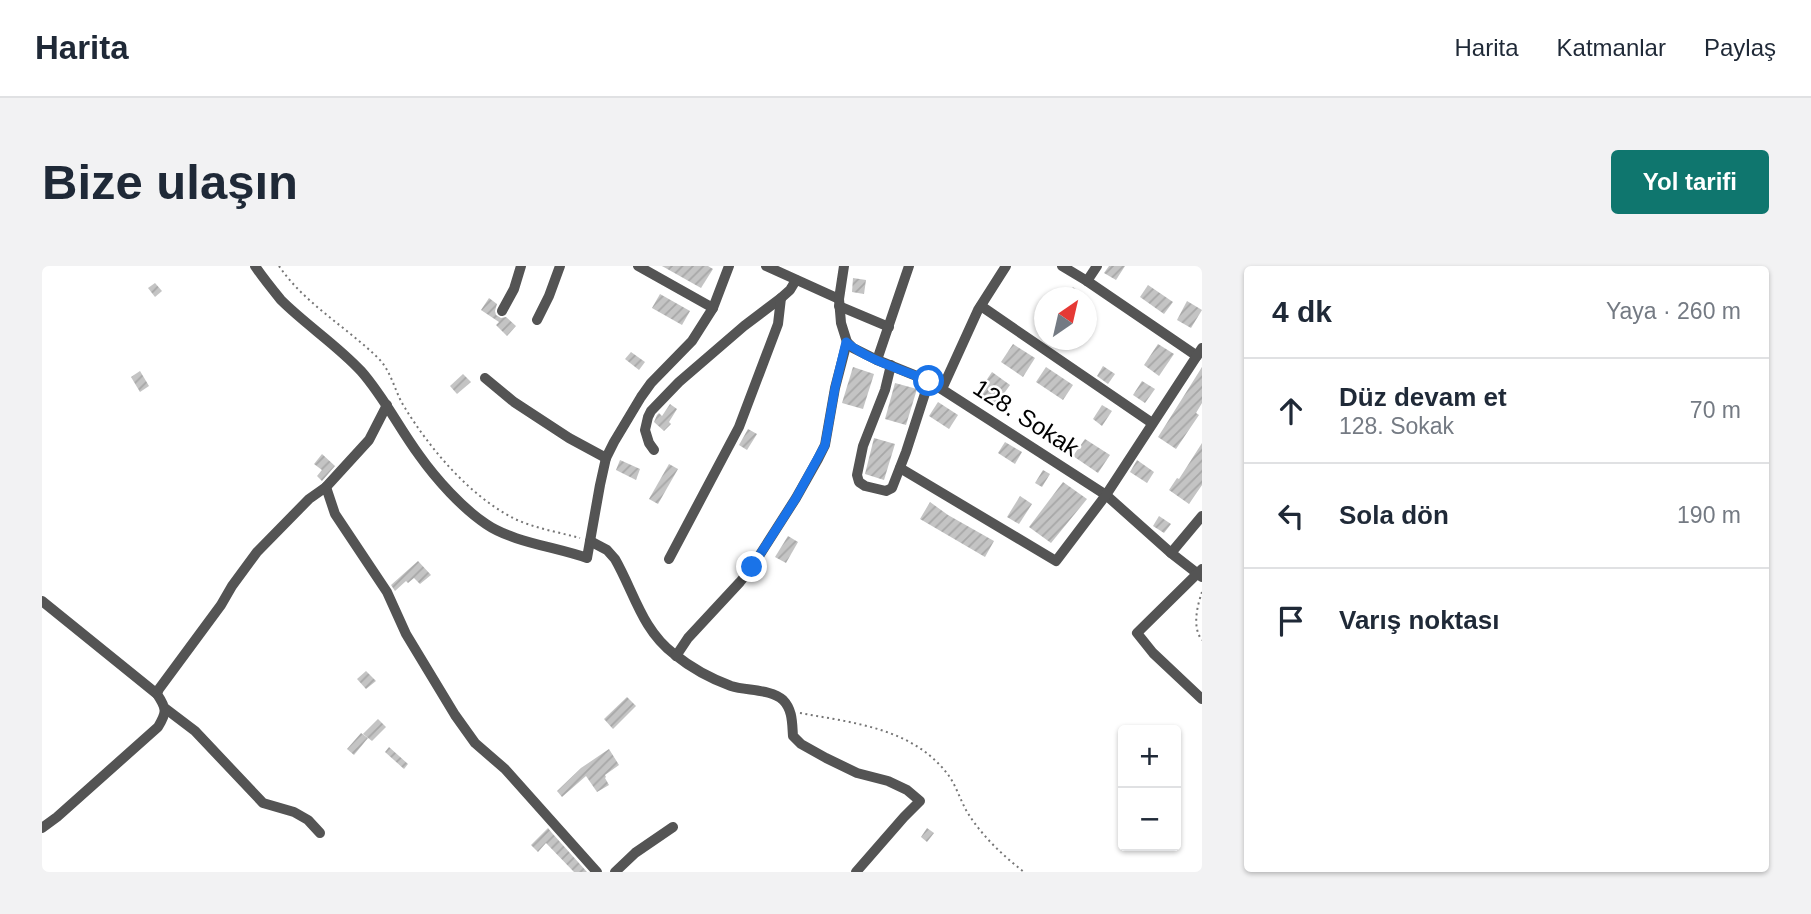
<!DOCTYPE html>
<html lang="tr">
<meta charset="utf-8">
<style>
:root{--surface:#fff;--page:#f2f2f3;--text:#1f2937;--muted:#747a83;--line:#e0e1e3;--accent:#0f766e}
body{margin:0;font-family:Helvetica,sans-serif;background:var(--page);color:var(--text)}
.controls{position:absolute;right:21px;bottom:21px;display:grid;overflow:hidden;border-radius:7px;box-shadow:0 2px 5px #0004}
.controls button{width:63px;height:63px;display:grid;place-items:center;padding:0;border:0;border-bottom:2px solid var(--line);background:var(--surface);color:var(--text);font:35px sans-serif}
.compass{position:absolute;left:992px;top:21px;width:63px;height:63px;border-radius:50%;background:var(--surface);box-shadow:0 2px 5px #0004;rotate:34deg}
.stop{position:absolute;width:21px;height:21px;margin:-16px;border:5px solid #1a73e8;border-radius:50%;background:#fff}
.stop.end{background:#1a73e8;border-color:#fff;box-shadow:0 2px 7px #0008}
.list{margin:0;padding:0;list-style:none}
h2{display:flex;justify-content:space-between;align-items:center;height:91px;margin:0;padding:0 28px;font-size:30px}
h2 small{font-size:23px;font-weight:400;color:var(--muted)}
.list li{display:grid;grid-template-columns:46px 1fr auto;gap:21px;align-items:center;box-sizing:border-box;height:105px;padding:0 28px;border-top:2px solid var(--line)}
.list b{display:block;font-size:26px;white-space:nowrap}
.list p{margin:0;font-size:23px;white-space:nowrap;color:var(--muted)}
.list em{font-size:23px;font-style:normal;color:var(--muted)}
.icon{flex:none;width:38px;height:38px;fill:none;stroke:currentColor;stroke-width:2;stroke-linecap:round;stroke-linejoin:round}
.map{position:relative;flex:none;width:1160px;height:606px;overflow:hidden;border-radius:7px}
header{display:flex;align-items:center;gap:42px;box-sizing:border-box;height:98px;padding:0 35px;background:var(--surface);border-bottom:2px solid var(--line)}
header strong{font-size:33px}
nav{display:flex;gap:38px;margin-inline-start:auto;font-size:24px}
.intro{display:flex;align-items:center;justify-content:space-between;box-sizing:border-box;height:168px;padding:0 42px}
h1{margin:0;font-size:49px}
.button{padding:18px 32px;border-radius:7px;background:var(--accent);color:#fff;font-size:24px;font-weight:700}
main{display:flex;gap:42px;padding:0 42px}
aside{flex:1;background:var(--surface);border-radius:7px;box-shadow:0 2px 5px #0004}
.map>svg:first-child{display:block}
</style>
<header>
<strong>Harita</strong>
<nav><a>Harita</a><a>Katmanlar</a><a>Paylaş</a></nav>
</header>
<div class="intro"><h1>Bize ulaşın</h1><a class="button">Yol tarifi</a></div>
<main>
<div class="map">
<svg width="1160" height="606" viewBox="0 0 1160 606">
<defs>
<pattern id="building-hatch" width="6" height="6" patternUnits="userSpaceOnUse" patternTransform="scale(1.75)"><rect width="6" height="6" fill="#c4c4c4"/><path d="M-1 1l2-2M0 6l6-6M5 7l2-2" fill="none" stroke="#a7a7a7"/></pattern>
</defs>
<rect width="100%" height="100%" fill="#fff"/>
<g fill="url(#building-hatch)">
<path d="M620,0H666L671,3L659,22Z"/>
<path d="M1067,0H1083L1074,14L1062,7Z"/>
<path d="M811,12L824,14L822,28L810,26Z"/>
<path d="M113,17L120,25L113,31L106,22Z"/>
<path d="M1106,19L1131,36L1122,48L1098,31Z"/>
<path d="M1031,21L1045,32H1023Z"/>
<path d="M618,28L648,45L640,59L610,42Z"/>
<path d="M447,32L455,38L453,45L454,49L459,52L464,51L474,60L465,70L454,59L457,56L439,44Z"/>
<path d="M1145,35L1160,44L1149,62L1135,54Z"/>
<path d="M971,78L993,92L981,111L959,96Z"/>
<path d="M1116,78L1132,88L1117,110L1102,99Z"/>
<path d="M589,86L603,96L597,104L583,93Z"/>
<path d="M1061,100L1073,108L1066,118L1055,110Z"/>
<path d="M811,101L832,108L821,143L800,137Z"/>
<path d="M1004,101L1031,119L1021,134L994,116Z"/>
<path d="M1160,101V137L1154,147L1157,149L1134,183L1116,171Z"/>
<path d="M98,105L107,120L98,126L89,111Z"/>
<path d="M950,106L968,119L953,140L935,128Z"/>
<path d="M421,108L429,116L415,128L408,120Z"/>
<path d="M1100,115L1113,123L1103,137L1091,129Z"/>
<path d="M853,117L875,123L864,159L843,153Z"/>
<path d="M896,136L916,149L907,163L887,150Z"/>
<path d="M628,138L635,143L627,156L629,158L622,165L612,156L615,149L617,147L620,150Z"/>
<path d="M1060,139L1070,145L1060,160L1051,153Z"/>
<path d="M706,163L715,168L705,184L697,179Z"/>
<path d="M832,172L853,178L842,214L823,208Z"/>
<path d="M1043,173L1068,189L1056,207L1031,190Z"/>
<path d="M963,176L980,186L973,198L956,187Z"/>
<path d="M1160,177V219L1147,238L1127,224L1135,212L1137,213Z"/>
<path d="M280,188L293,200L280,215L275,210L280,204L272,198Z"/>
<path d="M578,194L598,203L594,214L574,204Z"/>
<path d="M1095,194L1112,206L1105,217L1088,206Z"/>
<path d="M627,198L636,203L616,238L607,233Z"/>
<path d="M1001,204L1008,208L1000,221L993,217Z"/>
<path d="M1021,216L1045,233L1009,277L987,261Z"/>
<path d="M978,230L990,238L977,258L965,251Z"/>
<path d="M888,236L906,249L952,275L943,291L878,253Z"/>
<path d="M1117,250L1129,258L1122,267L1111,260Z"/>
<path d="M746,270L756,276L744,297L733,291Z"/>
<path d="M376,295L389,309L378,318L372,312L366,317L364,315L353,325L349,319Z"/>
<path d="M324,405L334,415L324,423L315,413Z"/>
<path d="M585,431L594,440L571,463L562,453Z"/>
<path d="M336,453L344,461L330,475L321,468Z"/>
<path d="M319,467L326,472L312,489L305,483Z"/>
<path d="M347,481L366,498L362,503L343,486Z"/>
<path d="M567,483L577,499L563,509L564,511L563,512L567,519L555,526L544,510L520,531L515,525L539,502Z"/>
<path d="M506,562L510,567L545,606H532L504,577L496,586L489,579Z"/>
<path d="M885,562L892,567L885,576L879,571Z"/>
</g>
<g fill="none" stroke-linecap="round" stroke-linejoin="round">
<g stroke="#767676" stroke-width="2" stroke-dasharray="2 3.5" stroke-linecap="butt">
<path d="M237,0C262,37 303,60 335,91C350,105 352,125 363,142C389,184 427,229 471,252C491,262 516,266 538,272"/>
<path d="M1160,326C1155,340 1150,362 1160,374"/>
<path d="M758,447C812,457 872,462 907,510C914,520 918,533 924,544C938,568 960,589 982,606"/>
</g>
<g stroke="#545454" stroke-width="10">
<path d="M213,0C221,12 230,23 239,34C264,59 295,79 319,105C342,131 357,162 377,189C394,213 420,242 444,258C470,276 514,281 545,292L558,219L564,192L572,176L599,131L609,117L650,75L671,42"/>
<path d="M596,0L671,42L687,0"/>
<path d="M724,0L797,33"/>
<path d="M802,0L797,33L799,57L805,76L811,82L835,94L887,115L1064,229L1129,287L1160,311"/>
<path d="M1020,0L1045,15L1155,90"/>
<path d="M1045,15L1055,0"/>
<path d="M797,40L847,61"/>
<path d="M939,40L1110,157"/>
<path d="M460,45L472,23L479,0"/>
<path d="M495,54L507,30L518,0"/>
<path d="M835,94L867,0"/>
<path d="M849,99L843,124L821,180L815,209L817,216L823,220L844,225L850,222L864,186L887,115"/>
<path d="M443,112L472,136L527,172L564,192"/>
<path d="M900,123L936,44L964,0"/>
<path d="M612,184L607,177L603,164L606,151L609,145L637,116L702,60L739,32L748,24L754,14"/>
<path d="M858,202L1014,295L1064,229L1160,82"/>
<path d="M284,221L327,174L345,139"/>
<path d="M548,275L565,284L573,293C592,326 600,364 632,388C648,401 670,413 689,420C705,425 729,423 741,434C751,444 750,458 751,470L759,478L784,492L815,507L846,515L865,524L878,535L862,551L814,606"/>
<path d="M1129,287L1160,250"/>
<path d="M627,293L697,161L736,58L739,32"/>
<path d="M1160,303L1095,367L1111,387L1160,433"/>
<path d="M0,335L115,428"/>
<path d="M634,390L646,372L698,316L710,301L754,232L776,193L783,179L793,122L805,76"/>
<path d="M124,443L153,465L221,537L252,546L266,554L278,567"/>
<path d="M0,562L15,551L116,461C125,446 125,443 115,428L117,423L179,339L190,320L215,286L267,233L284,221L293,248L345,326L364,368L413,449L433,477L463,503L555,606"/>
<path d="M573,606L593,587L631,561"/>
</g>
</g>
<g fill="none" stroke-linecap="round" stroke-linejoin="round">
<path stroke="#1a73e8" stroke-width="9" d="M710,301L754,232L783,179L793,122L804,76C825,94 861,104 887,115"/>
</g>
<g text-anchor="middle" stroke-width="5" stroke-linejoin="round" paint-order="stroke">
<g font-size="24" fill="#000" stroke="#fff">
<text transform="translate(984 152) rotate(33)" y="8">128. Sokak</text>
</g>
</g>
</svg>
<div class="controls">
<button>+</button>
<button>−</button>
</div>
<svg class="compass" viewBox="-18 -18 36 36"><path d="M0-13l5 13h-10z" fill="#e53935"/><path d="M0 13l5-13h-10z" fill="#747a83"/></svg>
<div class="stop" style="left:887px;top:115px"></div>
<div class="stop end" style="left:710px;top:301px"></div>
</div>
<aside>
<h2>4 dk<small>Yaya · 260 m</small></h2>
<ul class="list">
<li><svg class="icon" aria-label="ahead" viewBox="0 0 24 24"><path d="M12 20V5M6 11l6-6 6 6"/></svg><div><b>Düz devam et</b><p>128. Sokak</p></div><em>70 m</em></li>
<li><svg class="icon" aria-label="left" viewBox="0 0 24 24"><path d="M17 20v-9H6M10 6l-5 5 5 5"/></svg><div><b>Sola dön</b></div><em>190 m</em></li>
<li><svg class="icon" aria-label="arrive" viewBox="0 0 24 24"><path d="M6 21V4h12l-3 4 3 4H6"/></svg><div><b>Varış noktası</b></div></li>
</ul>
</aside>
</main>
